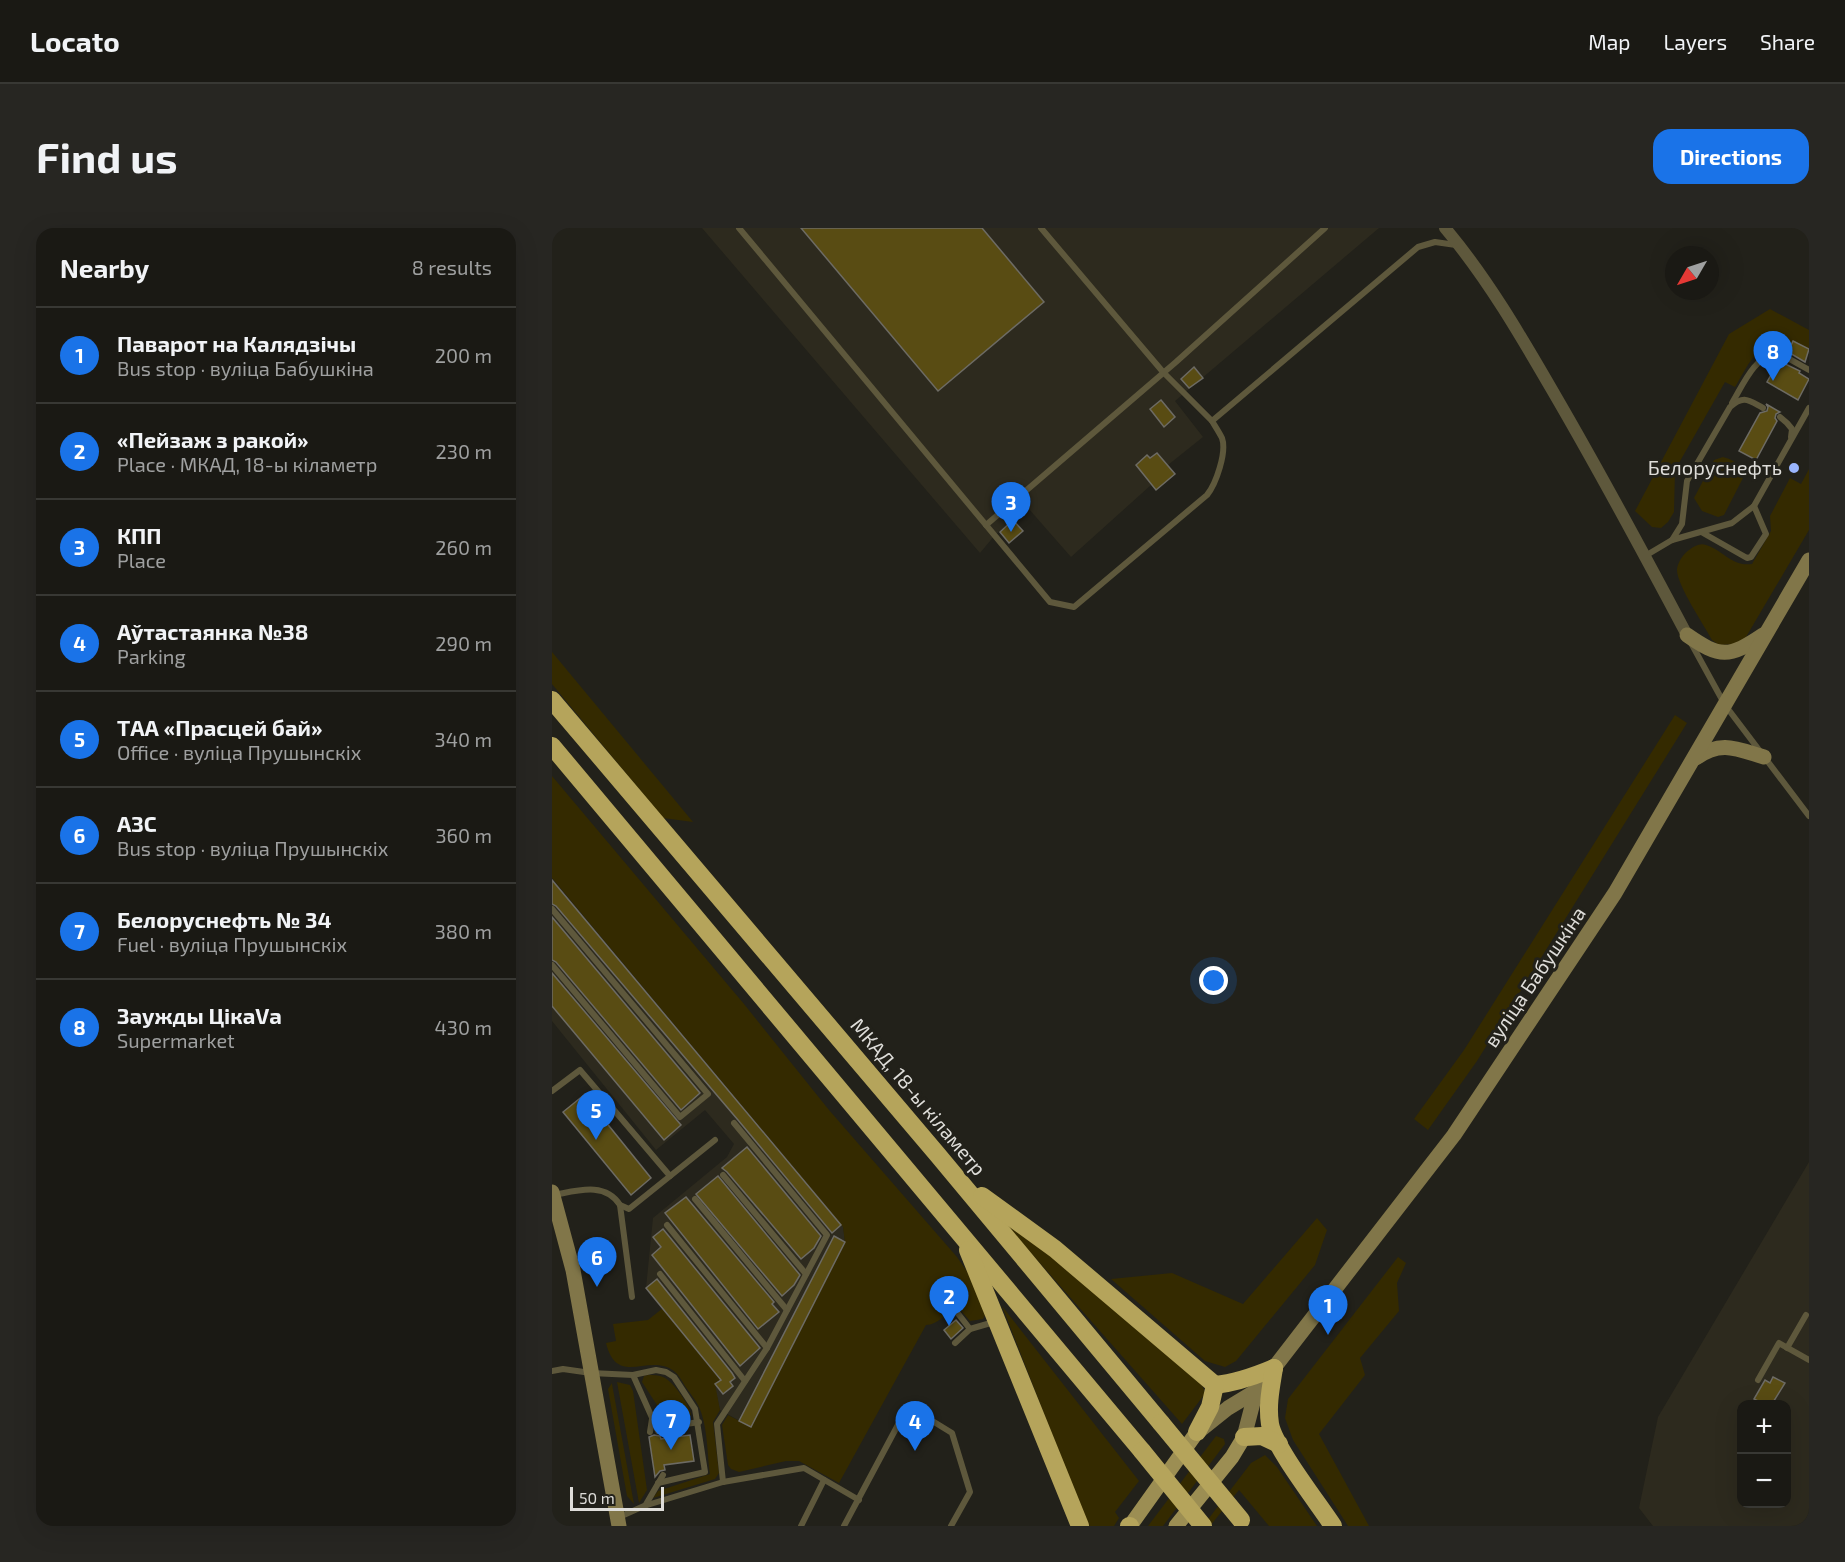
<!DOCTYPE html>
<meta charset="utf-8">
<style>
:root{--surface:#1a1914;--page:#272622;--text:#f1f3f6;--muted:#9fa0a0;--line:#383834;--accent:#1a73e8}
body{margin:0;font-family:"Exo 2",sans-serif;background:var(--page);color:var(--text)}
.controls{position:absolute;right:18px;bottom:18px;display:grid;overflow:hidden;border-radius:12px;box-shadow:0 6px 24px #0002}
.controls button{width:54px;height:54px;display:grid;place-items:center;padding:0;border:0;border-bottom:2px solid var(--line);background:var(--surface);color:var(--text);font:30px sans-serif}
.compass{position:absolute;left:1113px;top:18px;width:54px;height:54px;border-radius:50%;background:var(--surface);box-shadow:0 6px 24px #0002;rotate:231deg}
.scale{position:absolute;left:18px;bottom:15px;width:94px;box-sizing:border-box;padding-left:6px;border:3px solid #deddd9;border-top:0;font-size:16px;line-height:21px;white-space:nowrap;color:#deddd9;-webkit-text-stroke:4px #22211a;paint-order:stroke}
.you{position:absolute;left:662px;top:753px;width:21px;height:21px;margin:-15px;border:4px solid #fff;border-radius:50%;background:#1a73e8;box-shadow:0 0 0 9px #1a73e833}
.badge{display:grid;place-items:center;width:39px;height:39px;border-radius:50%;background:var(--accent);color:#fff;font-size:20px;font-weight:700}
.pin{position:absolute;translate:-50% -50px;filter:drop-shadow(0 2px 3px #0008)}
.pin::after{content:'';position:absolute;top:32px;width:21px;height:18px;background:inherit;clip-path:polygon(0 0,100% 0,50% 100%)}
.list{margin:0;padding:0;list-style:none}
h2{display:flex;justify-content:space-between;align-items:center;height:78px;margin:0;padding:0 24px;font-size:26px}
h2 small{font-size:20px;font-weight:400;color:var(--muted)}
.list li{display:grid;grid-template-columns:39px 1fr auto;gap:18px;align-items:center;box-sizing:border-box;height:96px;padding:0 24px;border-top:2px solid var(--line)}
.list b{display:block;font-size:22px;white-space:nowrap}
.list p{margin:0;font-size:20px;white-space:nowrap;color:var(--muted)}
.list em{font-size:20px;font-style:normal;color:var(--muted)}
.map{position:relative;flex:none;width:1257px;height:1298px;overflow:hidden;border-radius:18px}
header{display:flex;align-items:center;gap:36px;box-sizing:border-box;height:84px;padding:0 30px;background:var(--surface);border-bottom:2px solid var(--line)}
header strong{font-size:28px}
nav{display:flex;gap:33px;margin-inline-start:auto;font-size:21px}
.intro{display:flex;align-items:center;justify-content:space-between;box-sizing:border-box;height:144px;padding:0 36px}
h1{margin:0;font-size:42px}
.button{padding:15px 27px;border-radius:18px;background:var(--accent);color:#fff;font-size:21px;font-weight:700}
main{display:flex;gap:36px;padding:0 36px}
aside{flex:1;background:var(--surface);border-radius:18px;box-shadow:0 6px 24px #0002}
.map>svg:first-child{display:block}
</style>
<header>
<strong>Locato</strong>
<nav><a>Map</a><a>Layers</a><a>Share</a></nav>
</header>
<div class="intro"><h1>Find us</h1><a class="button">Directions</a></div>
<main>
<aside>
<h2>Nearby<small>8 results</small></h2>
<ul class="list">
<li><span class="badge">1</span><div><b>Паварот на Калядзічы</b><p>Bus stop · вуліца Бабушкіна</p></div><em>200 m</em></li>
<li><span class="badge">2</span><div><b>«Пейзаж з ракой»</b><p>Place · МКАД, 18-ы кіламетр</p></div><em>230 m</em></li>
<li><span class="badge">3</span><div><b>КПП</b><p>Place</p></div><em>260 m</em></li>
<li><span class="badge">4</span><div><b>Аўтастаянка №38</b><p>Parking</p></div><em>290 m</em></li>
<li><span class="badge">5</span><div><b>ТАА «Прасцей бай»</b><p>Office · вуліца Прушынскіх</p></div><em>340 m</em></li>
<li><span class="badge">6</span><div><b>АЗС</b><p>Bus stop · вуліца Прушынскіх</p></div><em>360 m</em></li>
<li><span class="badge">7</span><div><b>Белоруснефть № 34</b><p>Fuel · вуліца Прушынскіх</p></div><em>380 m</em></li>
<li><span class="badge">8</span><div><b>Заужды ЦікаVа</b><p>Supermarket</p></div><em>430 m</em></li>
</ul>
</aside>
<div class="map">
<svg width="1257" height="1298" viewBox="0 0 1257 1298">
<rect width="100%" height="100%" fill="#22211a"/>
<g fill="#2d2a1e" fill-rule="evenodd">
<path d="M150,0H827L623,173L651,209L616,237L623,246L604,262L599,257L519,329L476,280L443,307L428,325Z"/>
<path d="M0,651L291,998L293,1014L199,1199L168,1182L162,1156L168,1152L94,1060L101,990L175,929L182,916L153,882L104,922L0,793Z"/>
<path d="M1257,934V1298H1101L1087,1280L1106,1189ZM1190,1176H1234V1276H1190Z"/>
</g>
<g fill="#342a00">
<path d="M1218,81L1257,102V121L1241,112L1237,120C1203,113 1198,135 1183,159L1173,154L1123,242L1122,284L1116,294L1109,300L1100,299L1083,283L1177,106Z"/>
<path d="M1171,229C1182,232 1188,236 1192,248L1172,287L1166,289L1150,283L1142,270L1162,232Z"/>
<path d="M1257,241V302L1194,409L1184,416L1167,417L1160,412C1152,397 1124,356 1125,341C1126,334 1131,326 1137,322C1142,318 1148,315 1154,317C1171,322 1180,339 1200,336L1219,303L1218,288L1238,250L1249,256Z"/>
<path d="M0,424L141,594L111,590L0,456Z"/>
<path d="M1123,487L1135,495L925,833L876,902L862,891L912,822Z"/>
<path d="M0,548L192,776L277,882L405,1029L419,1049L433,1087L431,1091L418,1093L404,1077C396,1084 386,1097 374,1097L287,1255L247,1233H234L187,1244L179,1241L176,1237L170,1197L176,1187L199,1199L293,1015L291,999L0,650Z"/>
<path d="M765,990L775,1002L763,1037L684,1133L673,1139L653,1133L559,1051L620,1045L691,1076Z"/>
<path d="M449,991L517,1041L649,1156L652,1161V1167L630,1196Z"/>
<path d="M846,1029L854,1035L845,1055L847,1083L808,1130L813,1147L767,1206L817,1298H796L741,1212L733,1190L736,1171Z"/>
<path d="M450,1078L587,1253L563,1284L567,1290L562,1298H536Z"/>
<path d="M111,1080L169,1151L163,1156L168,1182L161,1194L167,1245L163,1251L101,1270L106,1263L158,1246C155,1225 156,1197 146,1177C143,1171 137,1164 133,1158C130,1153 127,1147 122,1143C97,1124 65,1160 54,1115L64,1113L61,1096L96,1092Z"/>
<path d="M96,1147C101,1147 106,1147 111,1149C122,1154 135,1174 139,1186L137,1190L119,1192L114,1191L90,1154L92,1148Z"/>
<path d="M65,1154L78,1157L81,1163L95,1262L87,1275Z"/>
<path d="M60,1155V1156L82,1276L75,1268L56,1161Z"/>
<path d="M664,1208L672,1211L673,1216L611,1298H596Z"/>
<path d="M713,1227L725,1239L765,1298H717L687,1262L658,1298H651L699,1235Z"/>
</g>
<g fill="#594c13" stroke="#6d6b64" stroke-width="1.5">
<path d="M249,0H430L492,74L386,163Z"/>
<path d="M1241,113L1257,121L1253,134L1236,124Z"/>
<path d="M1227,133L1248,143L1247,145L1257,151L1246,172L1215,154Z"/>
<path d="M642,139L651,150L637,160L629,151Z"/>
<path d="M609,172L623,189L612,199L598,181Z"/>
<path d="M1214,176L1228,184L1224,186L1223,190L1225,193L1204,232L1187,223L1208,185L1215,183L1216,179Z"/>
<path d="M605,225L623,246L604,262L584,237L595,227L598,230Z"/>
<path d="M461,292L471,303L457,315L448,304Z"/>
<path d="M0,652L289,997L280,1005L186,892L4,678L0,676Z"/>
<path d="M0,689L148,865L129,882L4,734L0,732Z"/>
<path d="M0,745L129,897L112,912L0,778Z"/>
<path d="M32,867L99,950L79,967L11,884Z"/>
<path d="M195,919L269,1008L262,1020L249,1031L175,944L170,940Z"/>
<path d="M166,948L248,1047L242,1057L230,1068L144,966Z"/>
<path d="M134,969L222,1074L220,1076L227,1084L206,1101L113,985Z"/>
<path d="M111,1001L208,1120L188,1138L100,1027L109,1019L101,1009Z"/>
<path d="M282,1008L293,1014L199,1199L187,1193Z"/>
<path d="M105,1051L180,1145L183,1150L178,1154L181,1158L171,1166L163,1156L169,1152L94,1060Z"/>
<path d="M404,1092L411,1100L399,1111L392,1102Z"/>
<path d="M1221,1149L1233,1155L1220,1176H1212L1202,1171L1213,1152L1218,1155Z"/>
<path d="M102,1207L108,1208L109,1211L138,1207L142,1233L112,1237L113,1242L108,1243L103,1249L97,1209Z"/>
</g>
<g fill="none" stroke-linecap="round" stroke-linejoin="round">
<g stroke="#5e583c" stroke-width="6">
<path d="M187,0L498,374L522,379L655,267C664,256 675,224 670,210C667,204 663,198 660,193"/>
<path d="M489,0L611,144L660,193L866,19L883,14L904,17"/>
<path d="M1180,175C1191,157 1202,129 1225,124L1257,142"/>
<path d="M1228,189L1235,195L1240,201L1239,209"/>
<path d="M434,297L624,134L773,0"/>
<path d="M1151,305L1195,330L1199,329L1214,306L1202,278"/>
<path d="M1120,312L1130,296L1135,253L1178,179C1192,167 1196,172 1211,180"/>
<path d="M1093,328L1120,312L1180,295L1202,278L1257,180"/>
<path d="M1139,415L1173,477L1257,588"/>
<path d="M0,681L156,866L128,889L0,737"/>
<path d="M0,863L28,842L118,948"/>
<path d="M171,947L254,1046"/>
<path d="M2,967C24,963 53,953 68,977L80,1069"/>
<path d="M143,971L235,1082"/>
<path d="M68,977L77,981L163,912"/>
<path d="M115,997L215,1120"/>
<path d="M108,1046L193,1153"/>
<path d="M418,1101L442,1094"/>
<path d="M403,1115L418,1101L404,1083"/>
<path d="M1235,1120L1254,1087"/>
<path d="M0,1143L11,1141L39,1145L81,1147L104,1142L114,1144L122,1149L143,1181L153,1244L106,1255"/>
<path d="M81,1147L106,1203"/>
<path d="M1206,1152L1227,1115L1257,1132"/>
<path d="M98,1204L100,1191L115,1199L147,1194"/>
<path d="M171,1254L165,1196L215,1120L275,1007L182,895"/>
<path d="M93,1278L111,1247"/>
<path d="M65,1290L92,1278L171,1254L252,1240L307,1272"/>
<path d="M249,1298L272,1252"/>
<path d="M292,1298L356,1178L400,1205L418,1264L399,1298"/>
</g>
<path stroke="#5e583c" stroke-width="12" d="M893,0C936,51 970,110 1003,167C1049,246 1092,326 1135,407"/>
<g stroke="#817649" stroke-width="15">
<path d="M1135,407C1168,430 1177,430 1211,407"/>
<path d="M1144,530C1169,512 1185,521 1212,529"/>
<path d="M0,964L21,1042L67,1298"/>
<path d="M646,1204L676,1180L704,1163L902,907L1063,665L1257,332"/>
<path d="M692,1209L704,1163"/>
</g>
<g stroke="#9c8e53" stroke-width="15">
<path d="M578,1298L645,1204"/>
<path d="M624,1298L680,1229L692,1209"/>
</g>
<g stroke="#b5a45b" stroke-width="18">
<path d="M0,472L385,926L609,1195"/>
<path d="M0,518L590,1223"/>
<path d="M430,968L503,1021L663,1157C684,1155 703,1148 722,1140"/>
<path d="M416,1022L528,1298"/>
<path d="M722,1140C719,1159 715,1177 718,1196C722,1219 766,1275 781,1298"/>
<path d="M645,1204L658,1179L663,1157"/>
<path d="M692,1209L710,1208L727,1216"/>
<path d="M577,1298H578"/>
</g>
<g stroke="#b5a45b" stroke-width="18">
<path d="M609,1195L689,1292"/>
<path d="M590,1223L651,1298"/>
</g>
</g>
<circle fill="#9ab5fd" stroke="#22211a" stroke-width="2" cx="1242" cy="240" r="6"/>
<g text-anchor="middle" stroke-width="6" stroke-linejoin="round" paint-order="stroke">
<g font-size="20" fill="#deddd9" stroke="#22211a" text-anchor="end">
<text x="1230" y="247">Белоруснефть</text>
</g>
<g font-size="20" fill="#deddd9" stroke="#22211a">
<text transform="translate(983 749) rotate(-56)" y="7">вуліца Бабушкіна</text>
<text transform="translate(366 869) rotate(50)" y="7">МКАД, 18-ы кіламетр</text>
</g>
</g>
</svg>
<div class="controls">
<button>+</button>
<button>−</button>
</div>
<svg class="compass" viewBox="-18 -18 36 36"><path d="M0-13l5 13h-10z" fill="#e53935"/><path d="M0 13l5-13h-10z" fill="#9fa0a0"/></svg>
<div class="scale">50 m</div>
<div class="you"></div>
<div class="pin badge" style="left:776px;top:1107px">1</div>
<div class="pin badge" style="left:397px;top:1098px">2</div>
<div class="pin badge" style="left:459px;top:304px">3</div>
<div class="pin badge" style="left:363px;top:1223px">4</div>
<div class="pin badge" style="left:44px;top:912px">5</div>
<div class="pin badge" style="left:45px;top:1059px">6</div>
<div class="pin badge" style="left:119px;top:1222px">7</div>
<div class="pin badge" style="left:1221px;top:153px">8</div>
</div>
</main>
